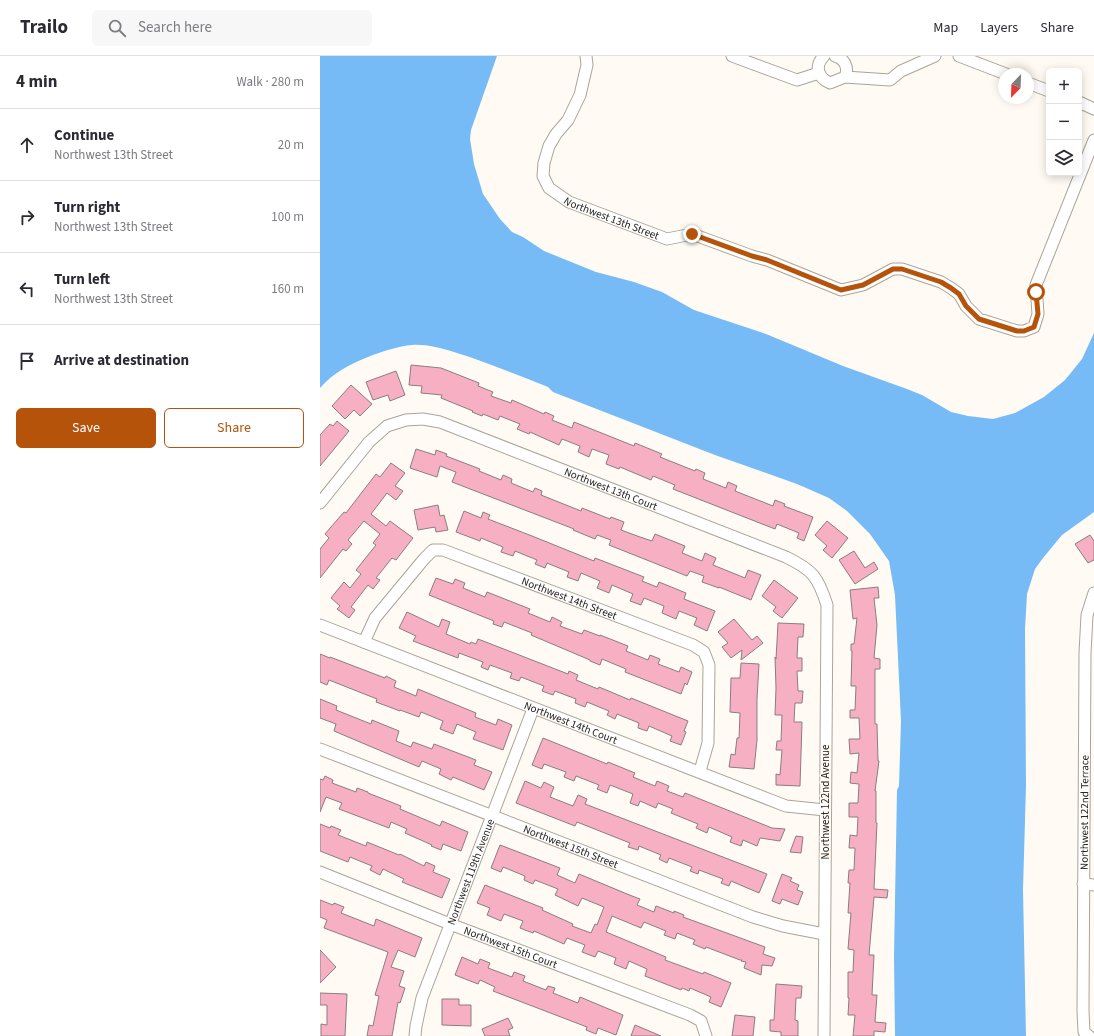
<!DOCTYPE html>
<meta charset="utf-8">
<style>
:root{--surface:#fff;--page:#f7f7f7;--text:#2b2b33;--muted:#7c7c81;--line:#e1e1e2;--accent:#b45309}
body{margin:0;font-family:"Source Sans 3",sans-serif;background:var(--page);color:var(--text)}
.controls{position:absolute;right:12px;top:12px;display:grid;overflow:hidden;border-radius:6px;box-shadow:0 2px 10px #0003}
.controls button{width:36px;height:36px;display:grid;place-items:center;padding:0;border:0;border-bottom:1px solid var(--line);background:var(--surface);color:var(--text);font:20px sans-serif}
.compass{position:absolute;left:678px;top:12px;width:36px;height:36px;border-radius:50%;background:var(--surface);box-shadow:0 2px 10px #0003;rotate:203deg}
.stop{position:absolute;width:12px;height:12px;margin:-9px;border:3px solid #b45309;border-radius:50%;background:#fff}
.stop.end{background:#b45309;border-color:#fff;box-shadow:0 1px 4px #0008}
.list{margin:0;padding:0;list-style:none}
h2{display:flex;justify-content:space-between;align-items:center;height:52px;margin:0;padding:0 16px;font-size:17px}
h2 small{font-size:13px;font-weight:400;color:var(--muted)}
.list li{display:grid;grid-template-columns:26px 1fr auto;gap:12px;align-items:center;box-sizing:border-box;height:72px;padding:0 16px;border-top:1px solid var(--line)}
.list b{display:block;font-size:15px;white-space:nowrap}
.list p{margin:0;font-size:13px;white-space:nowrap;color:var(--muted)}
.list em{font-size:13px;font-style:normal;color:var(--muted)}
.actions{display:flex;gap:8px;padding:12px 16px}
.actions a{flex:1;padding:9px 0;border:1px solid var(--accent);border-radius:6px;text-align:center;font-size:14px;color:var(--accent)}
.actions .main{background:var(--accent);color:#fff}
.icon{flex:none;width:22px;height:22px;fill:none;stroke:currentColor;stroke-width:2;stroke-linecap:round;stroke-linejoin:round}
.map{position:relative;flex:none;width:774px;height:980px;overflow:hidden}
header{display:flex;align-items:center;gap:24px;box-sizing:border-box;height:56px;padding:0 20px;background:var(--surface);border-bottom:1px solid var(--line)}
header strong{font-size:19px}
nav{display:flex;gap:22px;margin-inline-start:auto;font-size:14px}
.search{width:280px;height:36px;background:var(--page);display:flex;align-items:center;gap:10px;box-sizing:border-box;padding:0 14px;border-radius:6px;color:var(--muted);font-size:15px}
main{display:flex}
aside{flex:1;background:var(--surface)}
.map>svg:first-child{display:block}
</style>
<header>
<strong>Trailo</strong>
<div class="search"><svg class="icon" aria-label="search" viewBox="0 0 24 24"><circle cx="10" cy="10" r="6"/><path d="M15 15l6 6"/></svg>Search here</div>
<nav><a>Map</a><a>Layers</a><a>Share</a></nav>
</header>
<main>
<aside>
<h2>4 min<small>Walk · 280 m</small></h2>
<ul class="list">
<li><svg class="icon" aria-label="ahead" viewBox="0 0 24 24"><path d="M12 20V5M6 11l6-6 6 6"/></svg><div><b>Continue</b><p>Northwest 13th Street</p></div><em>20 m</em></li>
<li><svg class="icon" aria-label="right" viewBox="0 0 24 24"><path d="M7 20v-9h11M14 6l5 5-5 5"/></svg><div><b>Turn right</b><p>Northwest 13th Street</p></div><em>100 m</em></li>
<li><svg class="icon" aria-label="left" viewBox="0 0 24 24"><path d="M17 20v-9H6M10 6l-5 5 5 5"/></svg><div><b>Turn left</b><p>Northwest 13th Street</p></div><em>160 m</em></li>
<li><svg class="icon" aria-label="arrive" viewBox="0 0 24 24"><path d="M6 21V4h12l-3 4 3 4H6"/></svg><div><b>Arrive at destination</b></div></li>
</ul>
<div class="actions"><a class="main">Save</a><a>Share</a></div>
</aside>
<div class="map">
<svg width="774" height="980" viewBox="0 0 774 980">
<rect width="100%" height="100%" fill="#fffaf3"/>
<path fill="#76bbf6" d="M0,0H177L151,74L150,83L154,108L163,138L180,163L192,176L203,181L224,195L276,216L314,226L342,236L374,254L446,278L523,310L587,333L602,339L631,356L648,360L673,363L695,357L724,341L745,324L762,303L774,277V456L742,479L723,502L715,513L707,538L705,573L706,729L703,834L706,980H575L574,900L577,734L579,730L581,665L575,539L569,505L550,478L527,455L509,442L477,428L395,399L233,336L228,331C197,319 166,306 134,296C120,292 106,288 92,289C79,290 60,296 48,301C30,308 13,317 0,332Z"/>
<g fill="#f7afc4" stroke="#8b7d81">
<path d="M91,309L121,312L159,327L158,330L173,336L171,340L191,347L192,344L224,358L225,356L234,360L232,364L252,372L254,366L314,390L315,387L342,398L340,401L375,415L376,413L385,417L383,423L406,432L408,426L417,430L415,435L453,450L455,444L465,448L464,450L493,461L484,485L477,482L479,477L457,468L455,473L353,433L355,429L333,420L331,424L300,411L299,413L286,408L289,399L272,393L269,401L258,396L260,390L242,383L239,389L210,376L209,378L197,373L200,368L180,360L178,364L163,358L162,360L152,356L153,355L121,342L122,339L101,337L102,330L89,329Z"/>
<path d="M76,315L85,339L70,345L68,339L53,344L46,326Z"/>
<path d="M31,329L52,348L40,360L34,354L25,363L12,350Z"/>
<path d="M17,365L29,375L0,410V379L10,368L13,370Z"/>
<path d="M96,393L115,399L116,394L127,398L126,400L160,413L159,415L181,424L183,419L192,423L191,427L213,436L215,432L222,435L221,439L261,455L262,452L290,463L291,461L304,466L301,474L320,481L332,485L335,478L365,490L362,497L382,505L385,497L396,502L393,509L425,522L428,514L441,519L431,544L399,531V532L382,526L384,520L370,515L367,520L289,489L291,484L277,479L275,483L253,474L254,473L132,426L136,416L120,410L117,421L90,412Z"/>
<path d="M71,407L85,417L75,430L83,435L76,444L67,437L51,458L66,470L70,465L93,482L76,504L72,502L56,522L60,524L53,533L48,529L31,551L35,554L29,562L17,553L20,550L11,542L24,526L30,532L41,518L36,514L56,489L53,487L60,478L44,465L28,484L32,488L26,495L23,493L0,522V493L9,482L5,478L11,471L24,456L26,457L56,418L60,421Z"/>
<path d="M118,449L120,460L124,459L128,474L116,476L115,471L98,474L94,454Z"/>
<path d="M144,455L161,462L163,456L170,459L168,463L212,480L274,505L275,502L324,521L322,525L337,531L339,526L366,537L364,543L395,555L387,575L374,569L377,562L359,555L356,563L342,557L344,550L324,542L321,549L310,545L313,538L292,529L289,537L277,532L280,525L261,517L258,525L247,521L249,516L227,507L225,512L215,508L217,504L195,495L193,500L181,496L183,491L161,482L160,485L136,476Z"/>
<path d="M507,465L528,482L512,502L503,494L507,490L495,479Z"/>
<path d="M770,479L774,485V504L768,507L755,488Z"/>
<path d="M534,495L545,512L554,506L558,513L535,528L519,504Z"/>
<path d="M116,522L133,528L135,523L145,527L143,532L165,541L167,536L210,553L208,557L230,566L232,561L242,566L240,570L262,578L264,574L280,580V579L308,590L306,595L328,604L330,599L340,603L338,608L359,616L361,611L372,616L367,629L365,627L361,638L305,616L306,613L282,603L280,609L270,605V604L211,579L212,577L184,566L182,571L173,568L174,565L109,539Z"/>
<path d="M454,524L478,542L462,562L453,555L456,551L442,540Z"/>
<path d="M558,531L559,542H554L557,569L554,602L560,603V613H555V668H557L558,705H559L555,735H556V767H557L554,833L568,834L567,842L554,841L549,899H554L552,939H557L555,966L566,967L565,976L554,975V980H533L535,959H528L529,942H528V916H533L534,894L528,893L531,857H528L530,827H528L529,814H534L535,792H529L530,779L537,780L538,761H529V747H538L539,728L530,727L531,716L537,717L539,697L530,698L529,683H540L539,662H530V654H535L536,630H531L532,595H531V588H534L537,562L533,563L530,534Z"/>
<path d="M87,556L119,571L122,563L130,566L126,578L150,588L151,586L156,588L158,583L248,618L249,615L258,619L256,624L278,633L279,631L310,644L311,642L368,665L364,675L366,676L361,689L350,685L352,680L329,670L327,675L318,672L319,667L297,658L295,663L287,659L289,655L267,646L265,651L255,647L256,643L235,635L233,639L222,635L224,630L201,621L199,625L190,622L192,617L170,609L168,614L161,611L163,606L139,597L138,602L93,585L96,580L79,572Z"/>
<path d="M414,563L432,584L437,580L443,587L421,604L422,594L411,602L402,591L408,587L398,576Z"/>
<path d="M458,567L484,568L483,581H478L477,602H482V615H477L478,635H483L482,647H475L474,666H482L480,730L456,729V718L460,719L462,694H456L457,685H461L462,659H455L456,632L455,601L456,603Z"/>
<path d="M0,598L10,602V601L65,622L66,620L76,625L74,631L96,640L98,633L156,657L155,661L176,669L178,663L192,669L183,694L153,683L156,676L137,668L133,678L120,673L123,665L101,656L99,661L80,654V655L56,646L57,643L9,624L7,629L0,626Z"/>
<path d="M421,607L439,608L437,643V684L434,713L409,711L411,698L415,699L417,682H419L420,657L410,656L411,622H420Z"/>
<path d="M0,643L17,650L16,654L51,668L52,664L79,675L76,685L91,691L93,686L112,693L114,688L156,704L154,709L172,716L164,734L133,721L131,724L119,718L121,713L102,705L99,711L14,675L16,668L0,662Z"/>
<path d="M223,682L287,708L288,706L315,717L313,721L335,730L337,725L349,730L347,735L363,741L365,737L452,772L465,773L460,785L440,782L437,790L423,784L421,790L410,786L412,781L389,771L387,777L376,772L378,768L351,757L353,753L338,747L336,752L320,745L318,750L310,747L313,738L290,729L287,737L277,733L279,729L256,720L254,725L244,721L246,716L224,708L222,713L212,709Z"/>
<path d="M5,720L13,724L12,727L36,736L37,732L48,736V737L81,750L80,753L120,770L122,765L148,776L141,795L123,788L121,794L111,790L112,789L85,777L87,773L71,766L69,772L19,753L22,747L6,741L0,756V723L3,724Z"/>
<path d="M205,725L221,732L224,726L234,731L230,741L253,750L258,739L267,743L265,748L447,818L439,837L411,825L409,830L401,827L403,823L379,814L378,818L370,815L372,811L349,802L347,807L339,803L341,799L319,790L318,794L308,791L310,787L257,766L255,770L196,747Z"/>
<path d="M0,768L10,772L11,770L21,774L18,779L46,790L47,786L79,799L80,798L104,810L106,806L115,810L113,816L130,823L122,842L82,826L84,823L63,813L60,819L50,814L52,810L30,801L28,806L0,795Z"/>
<path d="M476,780L483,781L481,797L470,796Z"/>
<path d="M180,789L240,812L237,819L255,827L259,818L307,838L320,843L317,849L334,856L336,850L354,857V855L364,859L363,861L445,891L443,898L455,902L452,910L442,909L441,919L424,912L426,906L421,905L422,904H420L386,891L385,893L373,888L375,884L357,877L355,883L344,879L346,875L324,866L321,872L292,860L286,876L346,901L345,904L383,918L384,916L411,927L401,951L389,946L391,941L370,932L369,935L362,932L361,934L325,920L327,913L309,905L306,913L294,908L296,902L278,895L275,901L262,896L265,889L247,882L244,888L214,875L213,877L200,872L203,865L184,858L181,865L167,859L170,852L157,847L165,829L223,852L222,854L253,868L252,870L271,877L275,868L277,869L284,851L262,842L258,850L235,839L238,833L215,824L213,828L204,824L205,820L183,811L181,816L171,812Z"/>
<path d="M462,818L472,822L470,825L479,829L477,834L483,836L478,849L462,843L460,848L452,845Z"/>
<path d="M0,844L13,849L14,847L24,851L21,857L54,870L56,863L102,882L95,901L78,894L71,911L84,915L79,930L85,932L80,947L78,946L72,980H47L49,969L53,970L59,940L55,939L68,896L4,872L7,864L0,861Z"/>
<path d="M0,894L16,911L0,927Z"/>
<path d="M142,901L158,908L160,903L170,907L168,912L192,921L194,916L205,920L203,925L226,934L228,930L235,932L233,937L258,947L260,941L303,959L296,979L278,972L276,978L266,974L267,971L173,935L175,931L160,924L158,928L135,919Z"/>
<path d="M456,928L482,930L481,942H476L475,964L478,965V980H461V976L450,975V964H454Z"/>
<path d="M0,937L27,938L25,980H1V968L7,969V949H0Z"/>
<path d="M122,943H139V949H151V970L122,969Z"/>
<path d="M415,959L435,961L433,980H412Z"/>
<path d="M188,962L193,972L188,974L190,980H165L162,973Z"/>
<path d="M315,969L341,980H311Z"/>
</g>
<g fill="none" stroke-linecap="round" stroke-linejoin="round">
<g stroke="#aba499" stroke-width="13">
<g id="minor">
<path id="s1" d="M266,0L267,9L260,39L248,64L236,78L229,90L224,107L223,120L229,132L249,146L347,183L372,178L432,200L447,204L521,234L543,229L573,213H582L621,226L631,232L639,238L646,250L659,263L697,275H704L714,271L718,258L716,229L774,84"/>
<path d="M412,0L477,24L499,17"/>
<path d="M504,0C494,10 498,22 510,27L525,21C529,12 525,3 515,0"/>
<path d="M639,0L686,18"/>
<path d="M525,21L570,24L581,15L615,0"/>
<path d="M708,27L729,35"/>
<path d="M759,46L774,53"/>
<path id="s2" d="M0,447L49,386L67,370L86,364L103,363L120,366L466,501C493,514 498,521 507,549L504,980"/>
<path id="s3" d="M0,569L466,750L505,754"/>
<path id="s4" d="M44,586L55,562L104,503L113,494H123L373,589L384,596L389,609L388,687L380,715"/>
<path id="s5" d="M0,693L433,861L463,870L504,878"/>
<path id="s6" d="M0,816L130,868L370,959L381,965L386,980"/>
<path d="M763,828L774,829"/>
<path id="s7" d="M95,980L96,970L102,942L213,653"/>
<path id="s8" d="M769,980L764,976L763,955L765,597L767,559L774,537"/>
</g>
</g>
<use href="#minor" stroke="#fff" stroke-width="11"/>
</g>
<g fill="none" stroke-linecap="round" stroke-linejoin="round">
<path stroke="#b45309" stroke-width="5" d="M372,178L432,200L447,204L521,234L543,229L573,213H582L621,226L631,232L639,238L646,250L659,263L697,275H704L714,271L718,258L716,236"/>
</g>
<g text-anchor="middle" stroke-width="3" stroke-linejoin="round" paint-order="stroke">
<g font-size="11" fill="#282521" stroke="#fffaf3">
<text dy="4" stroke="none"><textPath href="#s1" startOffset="214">Northwest 13th Street</textPath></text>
<text dy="4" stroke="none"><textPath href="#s2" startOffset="340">Northwest 13th Court</textPath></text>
<text dy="4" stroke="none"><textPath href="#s4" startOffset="261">Northwest 14th Street</textPath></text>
<text dy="4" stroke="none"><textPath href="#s3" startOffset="269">Northwest 14th Court</textPath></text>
<text transform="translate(505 746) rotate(-90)" y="4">Northwest 122nd Avenue</text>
<text dy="4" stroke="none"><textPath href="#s8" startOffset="226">Northwest 122nd Terrace</textPath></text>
<text dy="4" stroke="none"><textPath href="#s5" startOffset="269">Northwest 15th Street</textPath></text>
<text dy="4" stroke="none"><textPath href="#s7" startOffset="174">Northwest 119th Avenue</textPath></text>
<text dy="4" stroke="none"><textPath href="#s6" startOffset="205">Northwest 15th Court</textPath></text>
</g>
</g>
</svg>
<div class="controls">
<button>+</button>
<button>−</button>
<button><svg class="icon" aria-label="layers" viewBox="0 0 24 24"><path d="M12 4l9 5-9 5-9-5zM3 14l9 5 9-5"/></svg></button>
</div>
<svg class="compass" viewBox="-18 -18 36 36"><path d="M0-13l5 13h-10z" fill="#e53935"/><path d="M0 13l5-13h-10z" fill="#7c7c81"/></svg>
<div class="stop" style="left:716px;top:236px"></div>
<div class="stop end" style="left:372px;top:178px"></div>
</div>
</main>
